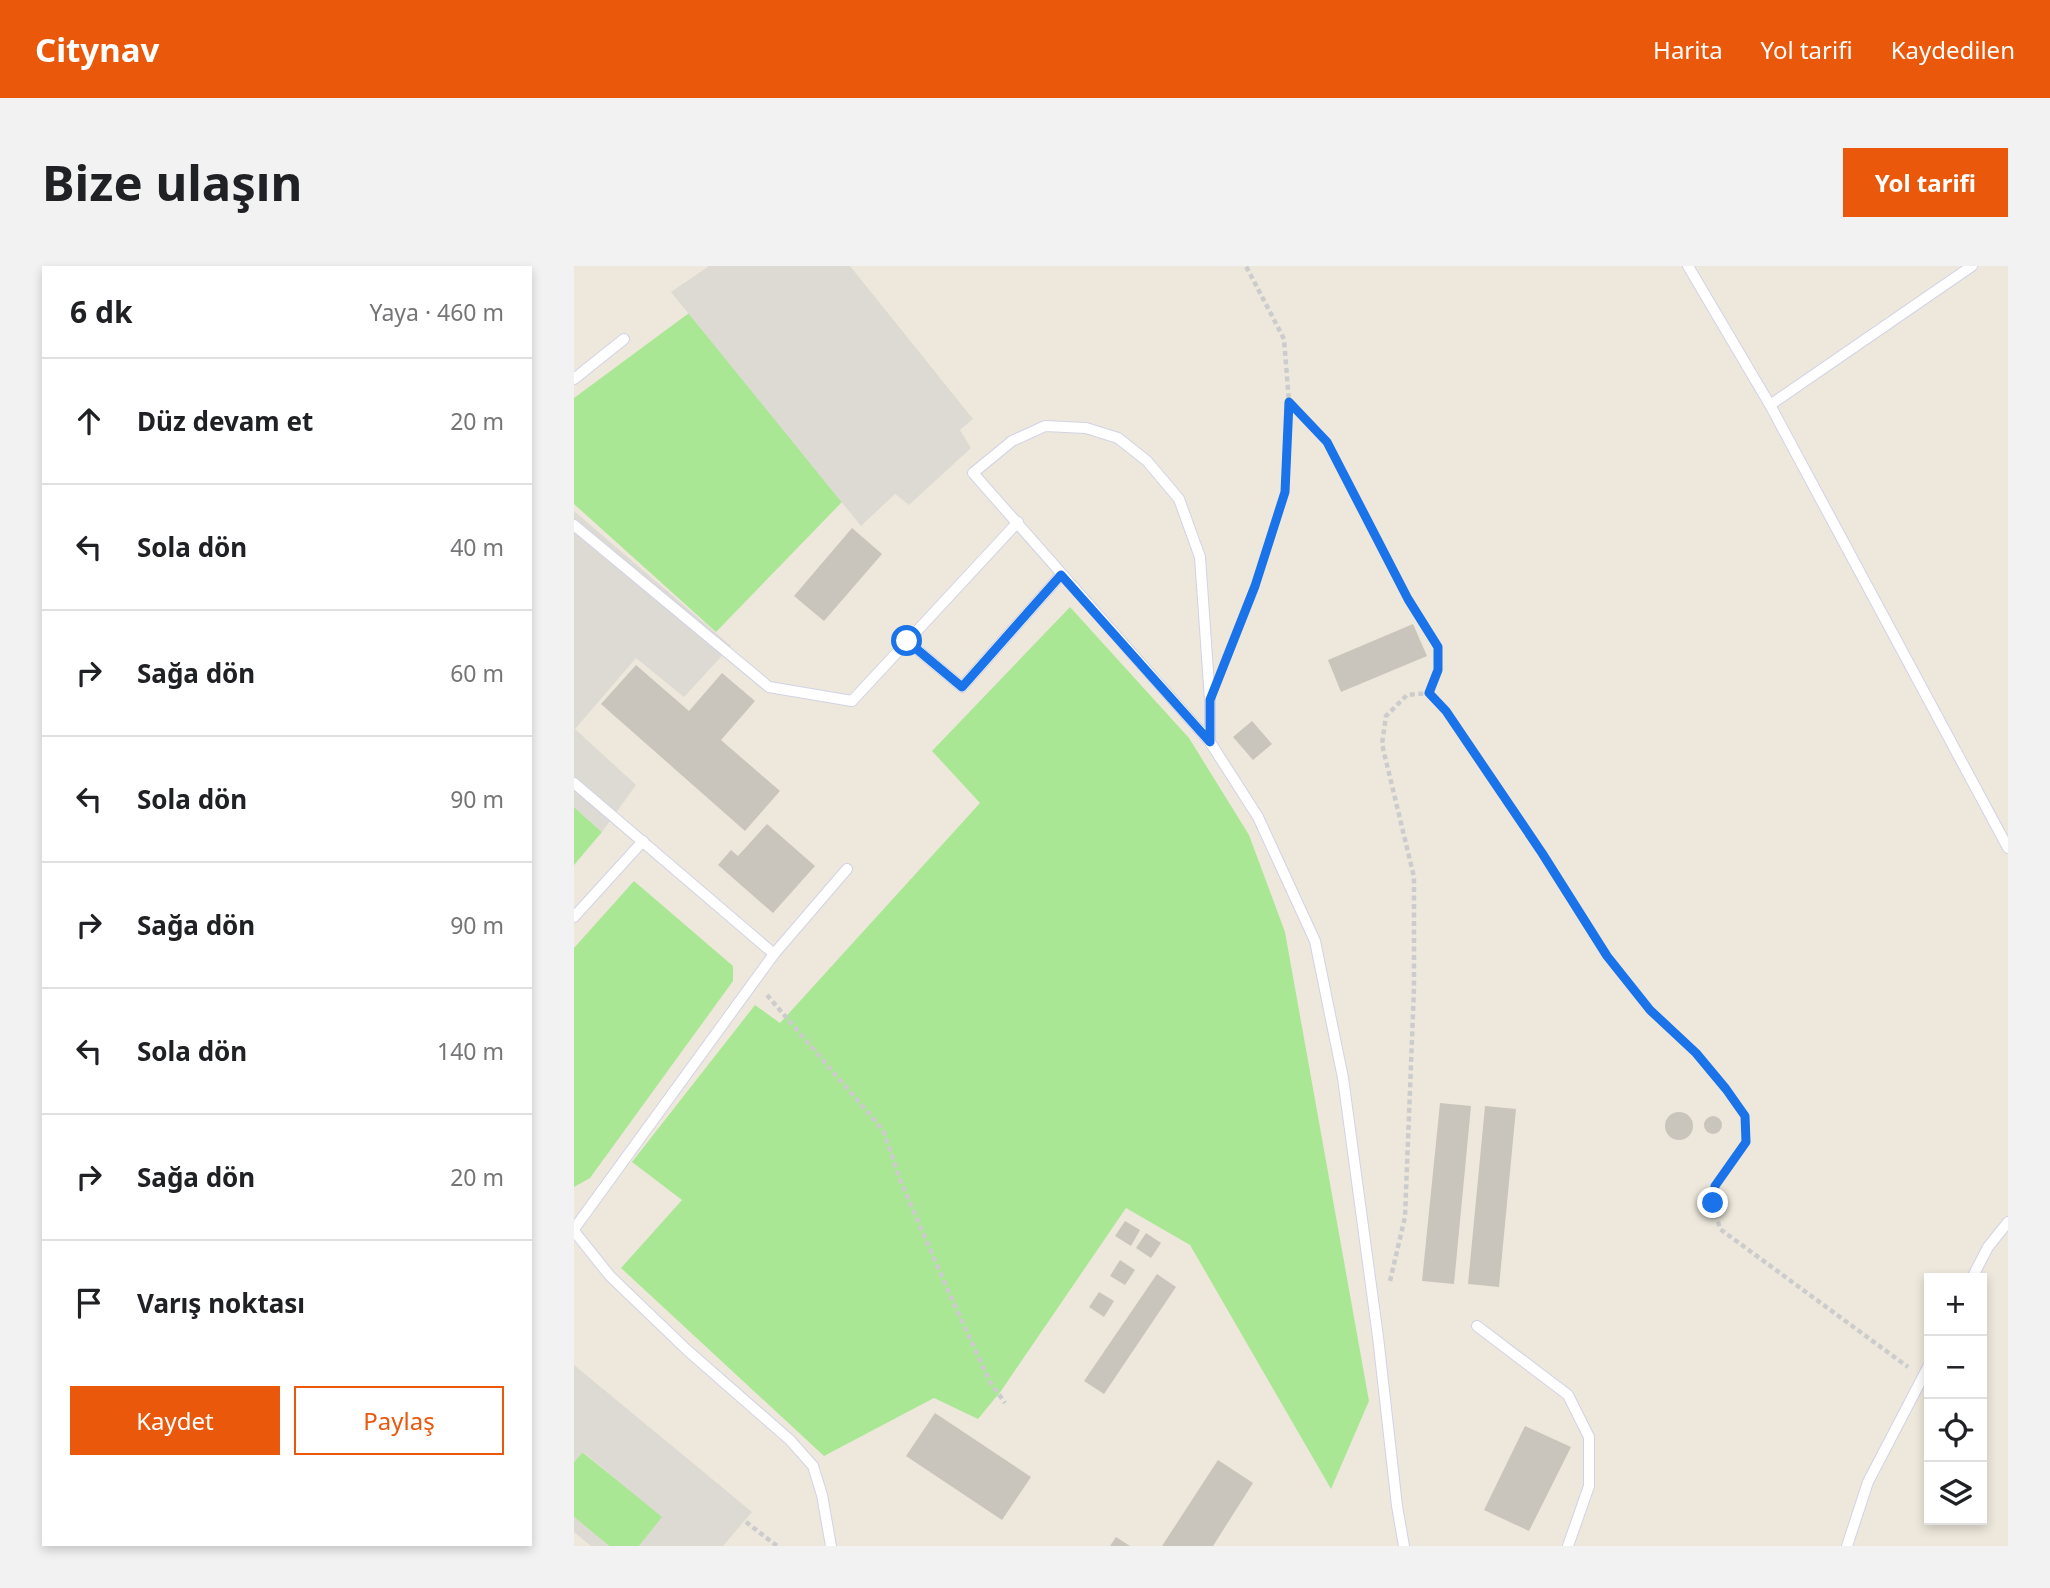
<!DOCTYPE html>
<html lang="tr">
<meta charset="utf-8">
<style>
:root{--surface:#fff;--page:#f2f2f2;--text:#202124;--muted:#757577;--line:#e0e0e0;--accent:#ea580c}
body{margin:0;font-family:"Noto Sans",sans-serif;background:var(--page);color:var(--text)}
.controls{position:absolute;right:21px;bottom:21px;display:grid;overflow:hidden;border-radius:0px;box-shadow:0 4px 10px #0003}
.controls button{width:63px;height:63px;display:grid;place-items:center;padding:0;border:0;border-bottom:2px solid var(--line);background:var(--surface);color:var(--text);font:35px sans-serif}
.stop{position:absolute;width:21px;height:21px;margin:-16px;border:5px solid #1a73e8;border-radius:50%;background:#fff}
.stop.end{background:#1a73e8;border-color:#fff;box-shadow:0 2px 7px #0008}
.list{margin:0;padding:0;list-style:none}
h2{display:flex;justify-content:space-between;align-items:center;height:91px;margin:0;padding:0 28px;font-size:30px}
h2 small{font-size:23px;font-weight:400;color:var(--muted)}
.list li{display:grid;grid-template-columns:46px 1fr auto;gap:21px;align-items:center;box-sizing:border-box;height:126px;padding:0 28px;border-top:2px solid var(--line)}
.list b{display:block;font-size:26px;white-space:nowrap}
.list em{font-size:23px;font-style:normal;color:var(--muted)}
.actions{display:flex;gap:14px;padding:21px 28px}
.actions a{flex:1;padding:16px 0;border:2px solid var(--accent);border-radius:0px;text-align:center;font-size:24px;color:var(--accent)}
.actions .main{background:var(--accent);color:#fff}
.icon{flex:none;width:38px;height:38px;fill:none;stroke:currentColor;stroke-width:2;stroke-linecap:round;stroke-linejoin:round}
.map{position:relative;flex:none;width:1434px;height:1280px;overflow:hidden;border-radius:0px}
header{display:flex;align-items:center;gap:42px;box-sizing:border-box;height:98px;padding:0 35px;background:var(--accent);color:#fff}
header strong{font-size:33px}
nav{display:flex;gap:38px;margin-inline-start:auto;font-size:24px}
.intro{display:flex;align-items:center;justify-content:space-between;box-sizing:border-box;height:168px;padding:0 42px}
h1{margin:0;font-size:49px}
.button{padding:18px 32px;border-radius:0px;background:var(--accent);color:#fff;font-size:24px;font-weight:700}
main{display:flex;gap:42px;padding:0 42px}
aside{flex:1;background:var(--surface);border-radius:0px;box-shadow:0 4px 10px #0003}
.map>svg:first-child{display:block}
</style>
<header>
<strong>Citynav</strong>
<nav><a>Harita</a><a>Yol tarifi</a><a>Kaydedilen</a></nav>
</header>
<div class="intro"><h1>Bize ulaşın</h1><a class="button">Yol tarifi</a></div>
<main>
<aside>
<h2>6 dk<small>Yaya · 460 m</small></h2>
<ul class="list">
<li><svg class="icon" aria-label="ahead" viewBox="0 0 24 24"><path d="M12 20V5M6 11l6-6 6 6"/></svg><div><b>Düz devam et</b></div><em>20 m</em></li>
<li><svg class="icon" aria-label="left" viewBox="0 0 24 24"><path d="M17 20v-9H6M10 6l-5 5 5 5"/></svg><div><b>Sola dön</b></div><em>40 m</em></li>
<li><svg class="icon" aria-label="right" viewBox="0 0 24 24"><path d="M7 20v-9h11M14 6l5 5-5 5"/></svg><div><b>Sağa dön</b></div><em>60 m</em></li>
<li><svg class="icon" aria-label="left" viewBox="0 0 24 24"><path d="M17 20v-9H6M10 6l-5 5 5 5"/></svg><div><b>Sola dön</b></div><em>90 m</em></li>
<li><svg class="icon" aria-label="right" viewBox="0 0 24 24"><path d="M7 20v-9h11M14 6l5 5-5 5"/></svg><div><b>Sağa dön</b></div><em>90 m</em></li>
<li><svg class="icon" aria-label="left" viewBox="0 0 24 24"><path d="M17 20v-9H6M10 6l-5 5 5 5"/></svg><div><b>Sola dön</b></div><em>140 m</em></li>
<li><svg class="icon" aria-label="right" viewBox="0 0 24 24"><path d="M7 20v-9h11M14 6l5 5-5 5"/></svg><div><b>Sağa dön</b></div><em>20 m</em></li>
<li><svg class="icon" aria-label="arrive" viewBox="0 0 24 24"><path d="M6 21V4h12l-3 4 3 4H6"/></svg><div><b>Varış noktası</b></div></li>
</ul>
<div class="actions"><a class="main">Kaydet</a><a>Paylaş</a></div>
</aside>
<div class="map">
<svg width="1434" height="1280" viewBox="0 0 1434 1280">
<rect width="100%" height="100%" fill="#eee8dc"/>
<g fill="#aae795">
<path d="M115,47L268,236L142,366L0,238V132Z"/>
<path d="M496,341L615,472L675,569L711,666L795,1135L757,1223L616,979L552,942L427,1125L404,1153L360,1132L250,1190L47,1002L108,934L58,896L181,739L206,757L406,537L358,485Z"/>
<path d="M0,541L28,566L0,599Z"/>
<path d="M60,615L159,700V715L16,912L0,921V682Z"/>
<path d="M8,1186L89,1251L65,1280H35L0,1251V1196Z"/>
</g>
<g fill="#dddad3">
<path d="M135,0H276L399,153L386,164L397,182L335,239L321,228L287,260L97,26Z"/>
<path d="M0,245L157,380L110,431L62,392L1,463L62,519L28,566L0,541Z"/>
<path d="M0,1099L178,1246L149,1280H65L88,1251L9,1186L0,1196Z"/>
<path d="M0,1251L35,1280H17L0,1266Z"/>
</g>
<g fill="#c9c5bc">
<path d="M278,262L308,288L250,355L220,330Z"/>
<path d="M839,358L853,390L767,426L754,394Z"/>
<path d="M62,399L115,445L148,407L181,435L147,474L206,525L171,565L27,438Z"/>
<path d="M678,455L698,478L679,494L659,471Z"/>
<path d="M193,558L241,600L199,647L144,599L157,584L164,590Z"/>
<path d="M866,837L897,840L880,1018L848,1015Z"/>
<path d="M911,840L942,843L925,1021L894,1018Z"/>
<circle cx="1105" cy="860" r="14"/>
<circle cx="1139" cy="859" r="9"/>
<path d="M551,955L566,964L557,980L541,970Z"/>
<path d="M572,967L587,977L577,992L562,982Z"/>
<path d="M546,994L561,1004L551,1019L536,1010Z"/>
<path d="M583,1008L602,1021L530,1128L510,1115Z"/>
<path d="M525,1026L540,1035L530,1051L515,1041Z"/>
<path d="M361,1147L457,1211L428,1254L332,1190Z"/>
<path d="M951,1160L997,1181L955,1265L910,1244Z"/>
<path d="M644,1194L679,1217L639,1280H588Z"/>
<path d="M542,1271L556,1280H536Z"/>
</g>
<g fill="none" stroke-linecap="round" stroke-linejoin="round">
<g stroke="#d1d3e5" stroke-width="12">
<g id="lane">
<path d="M1114,0L1196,139L1434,582"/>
<path d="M0,113L50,73"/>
<path d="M1196,139L1398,0"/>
<path d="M471,160L512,162L544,172L573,195L605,233L626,291L636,434V476L399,207L438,175Z"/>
<path d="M0,259L195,421L278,435L444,256"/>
<path d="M333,375L388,421L487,309"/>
<path d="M636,476L684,551L741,675L769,812L804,1071L823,1240L830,1280"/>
<path d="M0,517L200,688"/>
<path d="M0,651L69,575"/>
<path d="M0,963L200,688L273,603"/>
<path d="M0,965L36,1010L113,1084L216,1174L239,1200L248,1229L257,1280"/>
<path d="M1398,1012L1414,981L1434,956"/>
<path d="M903,1060L994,1129L1015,1171V1220L994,1280"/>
<path d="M1273,1280L1294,1216L1355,1099"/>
</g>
</g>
<g stroke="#ccc" stroke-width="4.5" stroke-dasharray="5 3.5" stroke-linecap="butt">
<path d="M716,137L753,175L834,333L864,381V404L855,427"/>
<path d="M652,394L681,320L711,226L715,136L710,73L672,0"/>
<path d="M855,427L872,445L968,587L1033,690L1076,744L1122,787L1152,823L1171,850L1172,876L1141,920L1139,937L1146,963L1334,1101"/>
<path d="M193,729L309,864L327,916L372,1020L416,1116L431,1137"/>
<path d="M816,1015L831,951L840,722V611L808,478L812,450L833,429L855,427"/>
<path d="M172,1256L203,1280"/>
</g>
<use href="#lane" stroke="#fff" stroke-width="10"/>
</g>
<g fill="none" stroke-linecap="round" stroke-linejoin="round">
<path stroke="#1a73e8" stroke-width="9" d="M333,375L388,421L487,309L636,476V434L681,320L711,226L715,136L753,176L834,333L864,381V404L855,427L872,445L968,587L1033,690L1076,744L1122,787L1152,823L1171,850L1172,876L1141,920L1139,937"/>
</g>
</svg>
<div class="controls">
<button>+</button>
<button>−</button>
<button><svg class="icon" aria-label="locate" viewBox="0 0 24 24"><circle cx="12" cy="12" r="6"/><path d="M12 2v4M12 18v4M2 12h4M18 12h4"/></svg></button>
<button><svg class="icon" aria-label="layers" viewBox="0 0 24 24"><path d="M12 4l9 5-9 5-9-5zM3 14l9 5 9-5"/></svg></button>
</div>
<div class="stop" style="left:333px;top:375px"></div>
<div class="stop end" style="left:1139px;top:937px"></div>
</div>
</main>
